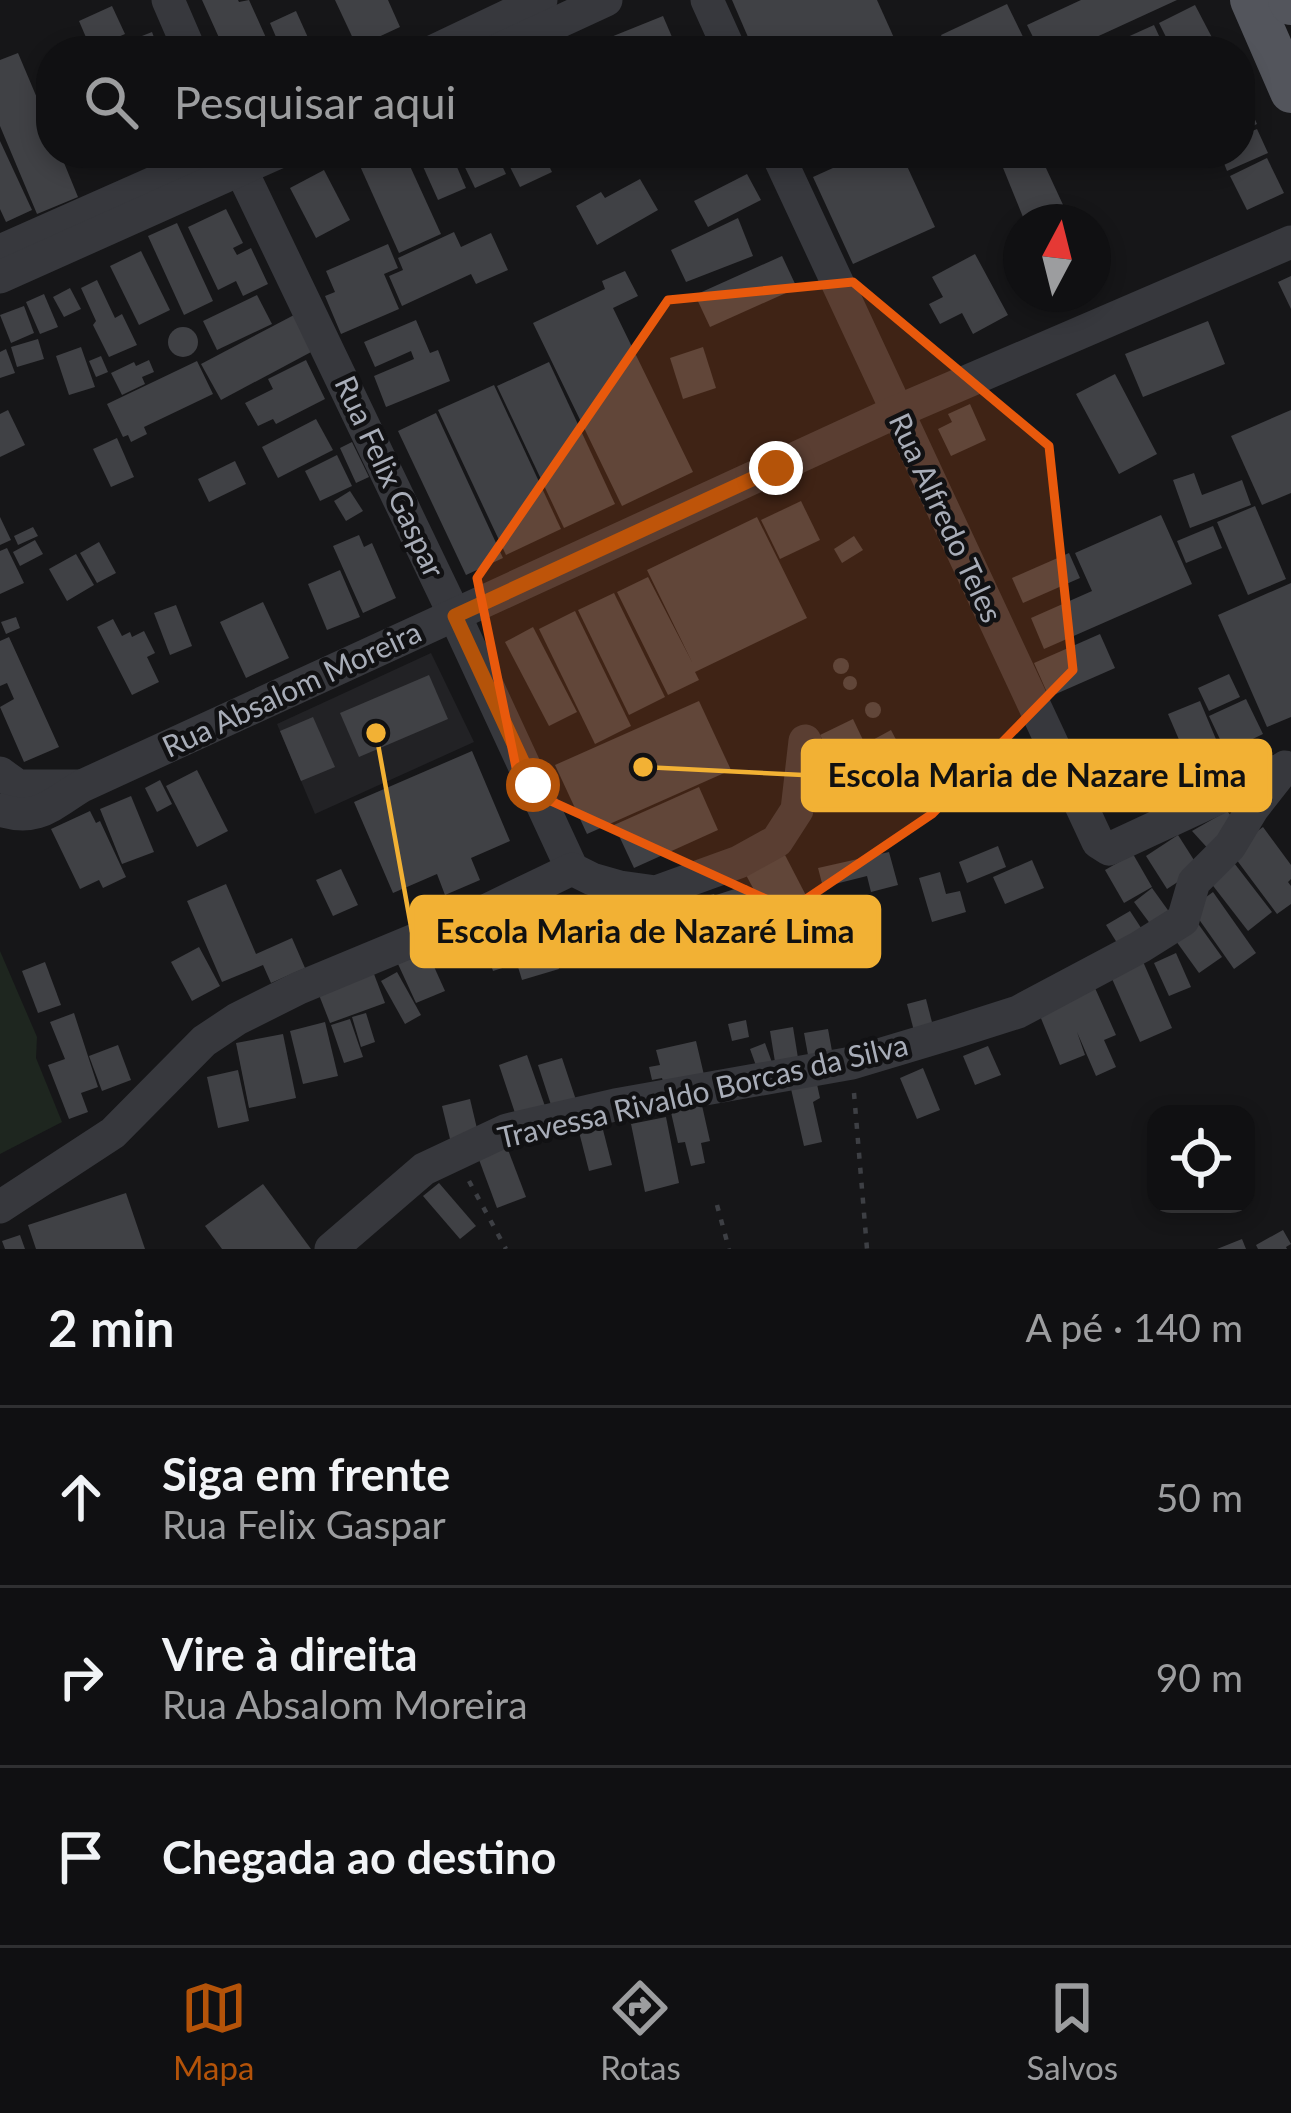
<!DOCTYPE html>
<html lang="pt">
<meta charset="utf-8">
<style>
:root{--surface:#101012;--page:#1e1e20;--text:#f1f3f6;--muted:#9c9d9f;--line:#303032;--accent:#b45309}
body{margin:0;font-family:Lato,sans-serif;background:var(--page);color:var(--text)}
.controls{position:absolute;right:36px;bottom:36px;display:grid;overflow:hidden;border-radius:24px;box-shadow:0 6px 18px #0003}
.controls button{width:108px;height:108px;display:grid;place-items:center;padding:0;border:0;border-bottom:3px solid var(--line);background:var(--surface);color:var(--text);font:60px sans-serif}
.compass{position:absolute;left:1003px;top:204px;width:108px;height:108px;border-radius:50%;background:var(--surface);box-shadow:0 6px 18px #0003;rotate:7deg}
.stop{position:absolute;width:36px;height:36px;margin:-27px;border:9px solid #b45309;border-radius:50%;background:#fff}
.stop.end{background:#b45309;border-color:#fff;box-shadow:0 3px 12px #0008}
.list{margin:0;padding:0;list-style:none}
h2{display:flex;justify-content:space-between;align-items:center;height:156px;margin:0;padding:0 48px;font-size:51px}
h2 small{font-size:39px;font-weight:400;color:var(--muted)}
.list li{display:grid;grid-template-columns:78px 1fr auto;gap:36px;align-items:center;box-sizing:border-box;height:180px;padding:0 48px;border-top:3px solid var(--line)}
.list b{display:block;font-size:45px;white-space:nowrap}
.list p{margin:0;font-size:39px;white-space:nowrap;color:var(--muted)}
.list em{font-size:39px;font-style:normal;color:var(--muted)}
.icon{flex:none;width:66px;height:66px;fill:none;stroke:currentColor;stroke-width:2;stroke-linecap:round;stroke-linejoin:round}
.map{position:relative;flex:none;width:1291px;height:1249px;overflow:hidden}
.search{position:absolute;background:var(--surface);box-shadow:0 6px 18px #0003;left:36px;right:36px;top:36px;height:132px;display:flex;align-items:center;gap:30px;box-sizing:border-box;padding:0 42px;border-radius:48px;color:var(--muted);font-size:45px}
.sheet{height:696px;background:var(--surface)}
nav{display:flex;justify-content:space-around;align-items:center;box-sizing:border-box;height:168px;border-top:3px solid var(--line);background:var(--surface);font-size:33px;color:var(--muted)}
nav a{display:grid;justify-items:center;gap:6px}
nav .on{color:var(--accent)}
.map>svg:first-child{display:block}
</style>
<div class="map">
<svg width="1291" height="1249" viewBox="0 0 1291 1249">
<rect width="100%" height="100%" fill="#161618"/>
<path fill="#222225" d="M431,653L474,742L315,814L277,724Z"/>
<path fill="#1e261f" d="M0,951L37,1037L36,1058L62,1122L0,1154Z"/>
<g fill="#404145">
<path d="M202,0H238L239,2L249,0L272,51H225Z"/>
<path d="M335,0H388L400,27L357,47Z"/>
<path d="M732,0H877L899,49L754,51Z"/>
<path d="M1081,0H1177L1066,51H1040L1027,25Z"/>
<path d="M1007,4L1030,51H949L941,35Z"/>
<path d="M1195,5L1218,49L1173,51L1159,23Z"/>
<path d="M112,6L125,34L91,49L79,21Z"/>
<path d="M296,11L314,51H282L270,23Z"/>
<path d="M663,16L678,51H600L596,43Z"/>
<path d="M1154,25L1166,51H1129L1123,39Z"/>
<path d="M152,32L159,51H104Z"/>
<path d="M18,53L51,131V153H60L78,197L37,214L0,126V60Z"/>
<path d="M1240,86L1257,124L1240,132Z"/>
<path d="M1257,129L1268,153L1227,171L1220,153H1240V136Z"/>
<path d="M0,141L32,210L6,222L0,209Z"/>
<path d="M86,153H120L91,165Z"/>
<path d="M389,153H404L441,234L399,253L360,166Z"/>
<path d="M417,153H451L466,188L438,200Z"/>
<path d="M458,153H496L506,174L475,188Z"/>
<path d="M503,153H543L552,172L520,187Z"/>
<path d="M866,153H901L935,227L853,264L813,177Z"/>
<path d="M997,153H1039L1071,222H1025Z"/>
<path d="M1267,158L1284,193L1247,210L1230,176Z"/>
<path d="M324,170L350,220L316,238L290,188Z"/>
<path d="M747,174L761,200L708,227L694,201Z"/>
<path d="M640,179L658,210L597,245L576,206L601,192L605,198Z"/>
<path d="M226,209L243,243L233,248L237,255L251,248L268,284L243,296L236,281L218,290L188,227Z"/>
<path d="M738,218L753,256L686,282L671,250Z"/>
<path d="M177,223L213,301L184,315L148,236Z"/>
<path d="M454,232L461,247L491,233L508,270L476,284L471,274L402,306L389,276L403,270L398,258Z"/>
<path d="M388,244L398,268L384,274L399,309L341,334L325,296L335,292L326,271Z"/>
<path d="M141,251L170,310L139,325L110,266Z"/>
<path d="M975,254L1008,315L973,334L962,313L940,324L929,304L943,297L932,277Z"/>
<path d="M782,256L797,288L710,327L695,295Z"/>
<path d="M625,271L638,296L613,308L693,472L622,506L533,323L605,289L602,281Z"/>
<path d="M1291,276V309L1278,282Z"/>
<path d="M97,280L115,318L122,314L137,345L109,357L93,325L96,321L81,288Z"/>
<path d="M70,288L81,309L64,317L53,297Z"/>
<path d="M44,294L58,327L40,334L26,302Z"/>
<path d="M257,295L272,324L217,350L203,321Z"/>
<path d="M24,306L34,333L11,343L0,315Z"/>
<path d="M294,315L313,351L221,400L201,364Z"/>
<path d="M416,320L430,353L438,350L450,381L386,407L374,376L414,359L411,351L375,367L364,342Z"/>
<path d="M1208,321L1225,364L1143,397L1125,354Z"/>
<circle cx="183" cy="342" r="15"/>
<path d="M38,339L44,359L17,367L11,347Z"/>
<path d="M81,347L95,387L69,395L56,356Z"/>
<path d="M703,347L716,388L683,399L670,358Z"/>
<path d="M6,349L15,373L0,378V352Z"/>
<path d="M101,356L108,372L96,377L89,361Z"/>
<path d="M149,360L154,372L142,377L145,384L122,395L111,373L134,362L136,366Z"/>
<path d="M306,360L325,399L276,424L273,419L258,426L245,403L273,389L268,379Z"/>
<path d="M197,361L213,394L144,427L147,434L131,442L128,435L123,437L107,404Z"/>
<path d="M549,362L615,504L564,528L497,386Z"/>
<path d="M1115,374L1157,454L1119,474L1076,394Z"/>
<path d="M494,385L561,529L506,555L438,410Z"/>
<path d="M970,404L986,440L951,456L938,429L952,422L948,414Z"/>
<path d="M8,410L25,445L0,457V414Z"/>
<path d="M1291,410V493L1262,505L1231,436Z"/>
<path d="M436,413L503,558L466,575L398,431Z"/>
<path d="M316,419L333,450L278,478L262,447Z"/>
<path d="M117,438L134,477L111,487L93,449Z"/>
<path d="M352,442L369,477L356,483L340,448Z"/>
<path d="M337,455L352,486L320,501L305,471Z"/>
<path d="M235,461L246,484L209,502L198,479Z"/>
<path d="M1194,473L1202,495L1242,480L1251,505L1190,528L1173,480Z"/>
<path d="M350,491L363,511L346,521L334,501Z"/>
<path d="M801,501L820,540L780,559L761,520Z"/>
<path d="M1255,506L1286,579L1248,595L1217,522Z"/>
<path d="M1161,515L1192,584L1044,649L1031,618L1092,591L1075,553Z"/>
<path d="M0,517L11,540L0,545Z"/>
<path d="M757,517L807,618L695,672L699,680L668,695L617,592L648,577L692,662L647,570Z"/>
<path d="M1213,526L1222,548L1186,563L1177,541Z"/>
<path d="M33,527L38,536L18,545L14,536Z"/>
<path d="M359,535L364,547L372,543L396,598L363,613L333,546Z"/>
<path d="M854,536L863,550L842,563L834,549Z"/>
<path d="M35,540L43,554L20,566L13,552Z"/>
<path d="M99,542L116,573L97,583L80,553Z"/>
<path d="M7,548L24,583L0,594V551Z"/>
<path d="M1069,553L1080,578L1023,603L1012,578Z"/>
<path d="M76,554L94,585L67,601L49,569Z"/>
<path d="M340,570L360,617L327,630L308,584Z"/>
<path d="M1291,583V717L1267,727L1218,615Z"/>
<path d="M614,593L665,697L629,715L578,610Z"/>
<path d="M263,602L289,658L246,678L220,622Z"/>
<path d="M176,605L192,646L170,655L154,613Z"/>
<path d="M575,611L631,726L595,744L539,629Z"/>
<path d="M16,617L20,628L6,634L1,622Z"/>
<path d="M113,619L122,636L130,632L132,637L144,631L155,653L147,657L159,682L132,695L97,627Z"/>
<path d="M533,627L577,712L549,726L505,642Z"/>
<path d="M1100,634L1115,668L1049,697L1034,663Z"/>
<path d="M9,637L59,747L24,762L0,707L14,699L7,683L0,686V641Z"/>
<circle cx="841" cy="666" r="8"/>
<path d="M1229,674L1240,697L1209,711L1198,688Z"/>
<path d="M429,675L448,719L359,757L340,713Z"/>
<circle cx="850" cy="683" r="7"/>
<path d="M1246,699L1263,734L1226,752L1209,716Z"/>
<path d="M699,701L731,770L587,834L555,765Z"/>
<path d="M1200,701L1223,756L1192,770L1168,714Z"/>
<circle cx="873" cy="710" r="8"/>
<path d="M313,717L335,767L301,781L280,731Z"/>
<path d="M853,719L881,778L848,793L820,735Z"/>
<path d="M891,730L917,780L895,791L869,742Z"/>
<path d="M1133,747L1152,784L1096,811L1086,791L1116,776L1107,759Z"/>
<path d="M472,751L510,841L471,858L480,880L445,895L437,874L393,893L354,802Z"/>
<path d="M197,770L228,831L197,847L166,786Z"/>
<path d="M160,780L172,804L157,812L145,788Z"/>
<path d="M699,787L718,830L634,868L614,825Z"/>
<path d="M131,796L154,852L122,864L100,809Z"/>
<path d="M90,811L96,823L100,821L126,877L103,888L99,880L80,889L51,829Z"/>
<path d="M1227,811L1237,823L1212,853L1192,831Z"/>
<path d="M1263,827L1291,865V879L1288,882L1291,886V904L1277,914L1230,851Z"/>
<path d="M1178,835L1199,868L1167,889L1146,856Z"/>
<path d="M998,846L1006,867L967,883L959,862Z"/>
<path d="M889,852L898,885L871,892L867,876L823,887L818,868Z"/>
<path d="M1133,854L1152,887L1124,903L1105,870Z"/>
<path d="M785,855L813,909L775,929L746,875Z"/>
<path d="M1231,859L1272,912L1248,931L1207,878Z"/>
<path d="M1032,860L1044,888L1005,904L993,877Z"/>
<path d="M341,869L358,905L333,916L316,880Z"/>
<path d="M940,872L946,894L960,891L966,912L932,922L919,878Z"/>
<path d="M226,884L256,954L292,938L305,968L271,983L263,965L222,982L187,901Z"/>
<path d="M747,885L760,921L728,932L716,895Z"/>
<path d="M1152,888L1175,920L1157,933L1134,902Z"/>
<path d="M1213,892L1256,953L1234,969L1191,908Z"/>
<path d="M714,894L727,940L689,950L676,905Z"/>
<path d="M569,897L580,951L557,956L545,902Z"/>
<path d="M541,907L559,969L522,980L503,918Z"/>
<path d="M1130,911L1147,937L1122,951L1106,925Z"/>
<path d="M500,917L515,964L493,971L478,923Z"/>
<path d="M1194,918L1222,957L1199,973L1171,934Z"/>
<path d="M199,947L220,986L192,1001L171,962Z"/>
<path d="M427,951L445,991L416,1003L398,964Z"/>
<path d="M1176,953L1191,987L1169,996L1154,963Z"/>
<path d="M1141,957L1172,1028L1140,1042L1109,972Z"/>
<path d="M45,962L61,1005L38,1013L22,971Z"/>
<path d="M397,972L421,1015L405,1024L381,981Z"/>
<path d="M374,974L385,1003L330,1023L319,995Z"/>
<path d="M1095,988L1116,1035L1104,1040L1116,1067L1096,1076L1077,1032L1085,1055L1060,1065L1036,1006Z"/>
<path d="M926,999L934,1030L915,1035L907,1004Z"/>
<path d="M74,1013L98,1087L81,1093L88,1112L69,1119L48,1065L65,1059L50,1022Z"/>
<path d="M366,1013L375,1042L361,1047L352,1017Z"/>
<path d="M350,1019L363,1057L344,1063L331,1025Z"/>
<path d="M746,1020L749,1037L732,1041L728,1024Z"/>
<path d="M325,1022L338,1076L303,1084L290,1031Z"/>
<path d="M793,1027L798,1058L775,1062L770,1031Z"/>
<path d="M828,1029L834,1062L810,1066L804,1033Z"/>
<path d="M283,1034L296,1098L249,1108L236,1043Z"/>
<path d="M696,1041L704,1075L664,1085L662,1078L652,1080L649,1067L660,1065L656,1050Z"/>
<path d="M765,1043L774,1068L759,1074L750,1049Z"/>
<path d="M118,1045L131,1080L102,1091L89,1056Z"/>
<path d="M988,1046L1001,1075L975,1085L963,1056Z"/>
<path d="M527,1055L546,1109L517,1119L499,1065Z"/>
<path d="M562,1058L577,1103L553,1111L538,1065Z"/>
<path d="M923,1068L940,1110L917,1119L900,1078Z"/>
<path d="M238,1070L249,1121L218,1128L207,1077Z"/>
<path d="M815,1075L820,1098L813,1102L822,1142L804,1146L789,1080Z"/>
<path d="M470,1099L479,1137L451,1143L442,1106Z"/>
<path d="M701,1101L710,1141L701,1143L705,1163L691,1166L685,1142L678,1143L670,1108Z"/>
<path d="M666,1117L679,1183L645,1192L631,1124Z"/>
<path d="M600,1118L612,1165L589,1171L577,1124Z"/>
<path d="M507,1147L526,1197L497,1208L478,1157Z"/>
<path d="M439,1183L476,1226L460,1239L423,1196Z"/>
<path d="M263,1184L311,1249H222L205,1226Z"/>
<path d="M126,1193L145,1249H36L28,1225Z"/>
<path d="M1283,1230L1291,1244L1286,1247L1287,1249H1258L1256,1245Z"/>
<path d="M20,1235L25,1249H5L2,1241Z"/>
<path d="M1242,1239L1246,1249H1217Z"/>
</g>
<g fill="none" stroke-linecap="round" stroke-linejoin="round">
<g stroke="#3d3f44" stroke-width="4.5" stroke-dasharray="6 9" stroke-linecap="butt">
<path d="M854,1093L867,1249"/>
<path d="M469,1181L506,1249"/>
<path d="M717,1205L729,1249"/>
</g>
<g stroke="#37383d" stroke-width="33">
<path d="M168,0L190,51"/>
<path d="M707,0L730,51"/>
<path d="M434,51L541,0"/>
<path d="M496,51L606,0"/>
<path d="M233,153L455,616L572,869"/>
<path d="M777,153L1098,842L1109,849L1277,771"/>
<path d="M0,251L221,153"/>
<path d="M0,277L277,153"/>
<path d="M0,773L18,786H80"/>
<path d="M0,810C37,822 51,805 82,786L896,412L1291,242"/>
<path d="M0,1207L113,1133L204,1041L237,1019L299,988L487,910L572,869L592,879L620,887L656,892L739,862L777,841L797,810L805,741"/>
<path d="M331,1249L424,1169L507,1130L615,1105L852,1063L952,1033L1018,1012L1140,947L1183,920L1194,882L1230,846L1253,808L1285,767"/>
</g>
<g stroke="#53555c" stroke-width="42">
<path d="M1251,0L1291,92"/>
<path d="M1289,0L1291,4"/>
</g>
</g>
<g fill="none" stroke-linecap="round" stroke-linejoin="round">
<path stroke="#b45309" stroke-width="15" d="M533,785L455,616L776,468"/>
</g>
<path fill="#e8590c" fill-opacity="0.2" stroke="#e8590c" stroke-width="9" stroke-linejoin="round" d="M853,282L1049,446L1073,670L932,814L790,910L520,787L477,578L668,300Z"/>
<g text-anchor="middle" stroke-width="9" stroke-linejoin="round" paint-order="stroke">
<g font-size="30" fill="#a8adb8" stroke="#111113">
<text transform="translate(389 477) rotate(65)" y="10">Rua Felix Gaspar</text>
<text transform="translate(945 518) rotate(65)" y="10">Rua Alfredo Teles</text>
<text transform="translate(292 690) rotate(-25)" y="10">Rua Absalom Moreira</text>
<text transform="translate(703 1092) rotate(-13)" y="10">Travessa Rivaldo Borcas da Silva</text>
</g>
</g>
<path fill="none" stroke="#f2b134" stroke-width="4.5" d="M643 767L803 775M376 733L412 932"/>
<g fill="#f2b134" stroke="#111113" stroke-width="4.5">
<circle cx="643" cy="767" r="12"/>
<circle cx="376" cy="733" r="12"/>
</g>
<g fill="#f2b134" stroke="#f2b134" stroke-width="4.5">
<rect x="803" y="741" width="467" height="69" rx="12"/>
<rect x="412" y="897" width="467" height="69" rx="12"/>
</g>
<g font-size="33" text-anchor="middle" font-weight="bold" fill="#111">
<text x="1037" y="787">Escola Maria de Nazare Lima</text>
<text x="645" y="943">Escola Maria de Nazaré Lima</text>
</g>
</svg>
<div class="controls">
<button><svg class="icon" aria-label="locate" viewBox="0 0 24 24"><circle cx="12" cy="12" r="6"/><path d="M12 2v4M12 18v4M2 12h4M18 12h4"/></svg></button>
</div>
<svg class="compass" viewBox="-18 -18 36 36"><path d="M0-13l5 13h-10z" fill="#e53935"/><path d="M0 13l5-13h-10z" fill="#9c9d9f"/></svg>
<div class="stop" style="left:533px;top:785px"></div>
<div class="stop end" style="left:776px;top:468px"></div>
<div class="search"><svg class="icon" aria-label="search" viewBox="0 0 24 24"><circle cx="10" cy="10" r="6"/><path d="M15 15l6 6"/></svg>Pesquisar aqui</div>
</div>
<section class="sheet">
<h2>2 min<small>A pé · 140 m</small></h2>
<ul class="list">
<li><svg class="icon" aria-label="ahead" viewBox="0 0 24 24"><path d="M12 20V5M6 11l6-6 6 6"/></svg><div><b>Siga em frente</b><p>Rua Felix Gaspar</p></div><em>50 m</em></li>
<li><svg class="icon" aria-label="right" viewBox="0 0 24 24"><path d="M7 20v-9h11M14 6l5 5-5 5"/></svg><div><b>Vire à direita</b><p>Rua Absalom Moreira</p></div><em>90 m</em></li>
<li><svg class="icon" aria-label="arrive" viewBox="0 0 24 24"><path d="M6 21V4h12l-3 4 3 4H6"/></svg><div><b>Chegada ao destino</b></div></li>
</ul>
</section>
<nav>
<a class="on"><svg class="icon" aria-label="map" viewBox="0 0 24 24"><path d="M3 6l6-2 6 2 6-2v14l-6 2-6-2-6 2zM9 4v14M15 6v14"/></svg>Mapa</a>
<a><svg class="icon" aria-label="directions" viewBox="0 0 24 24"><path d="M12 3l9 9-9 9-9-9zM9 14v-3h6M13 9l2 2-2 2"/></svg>Rotas</a>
<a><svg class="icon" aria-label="saved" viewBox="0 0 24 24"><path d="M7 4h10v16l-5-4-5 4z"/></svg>Salvos</a>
</nav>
